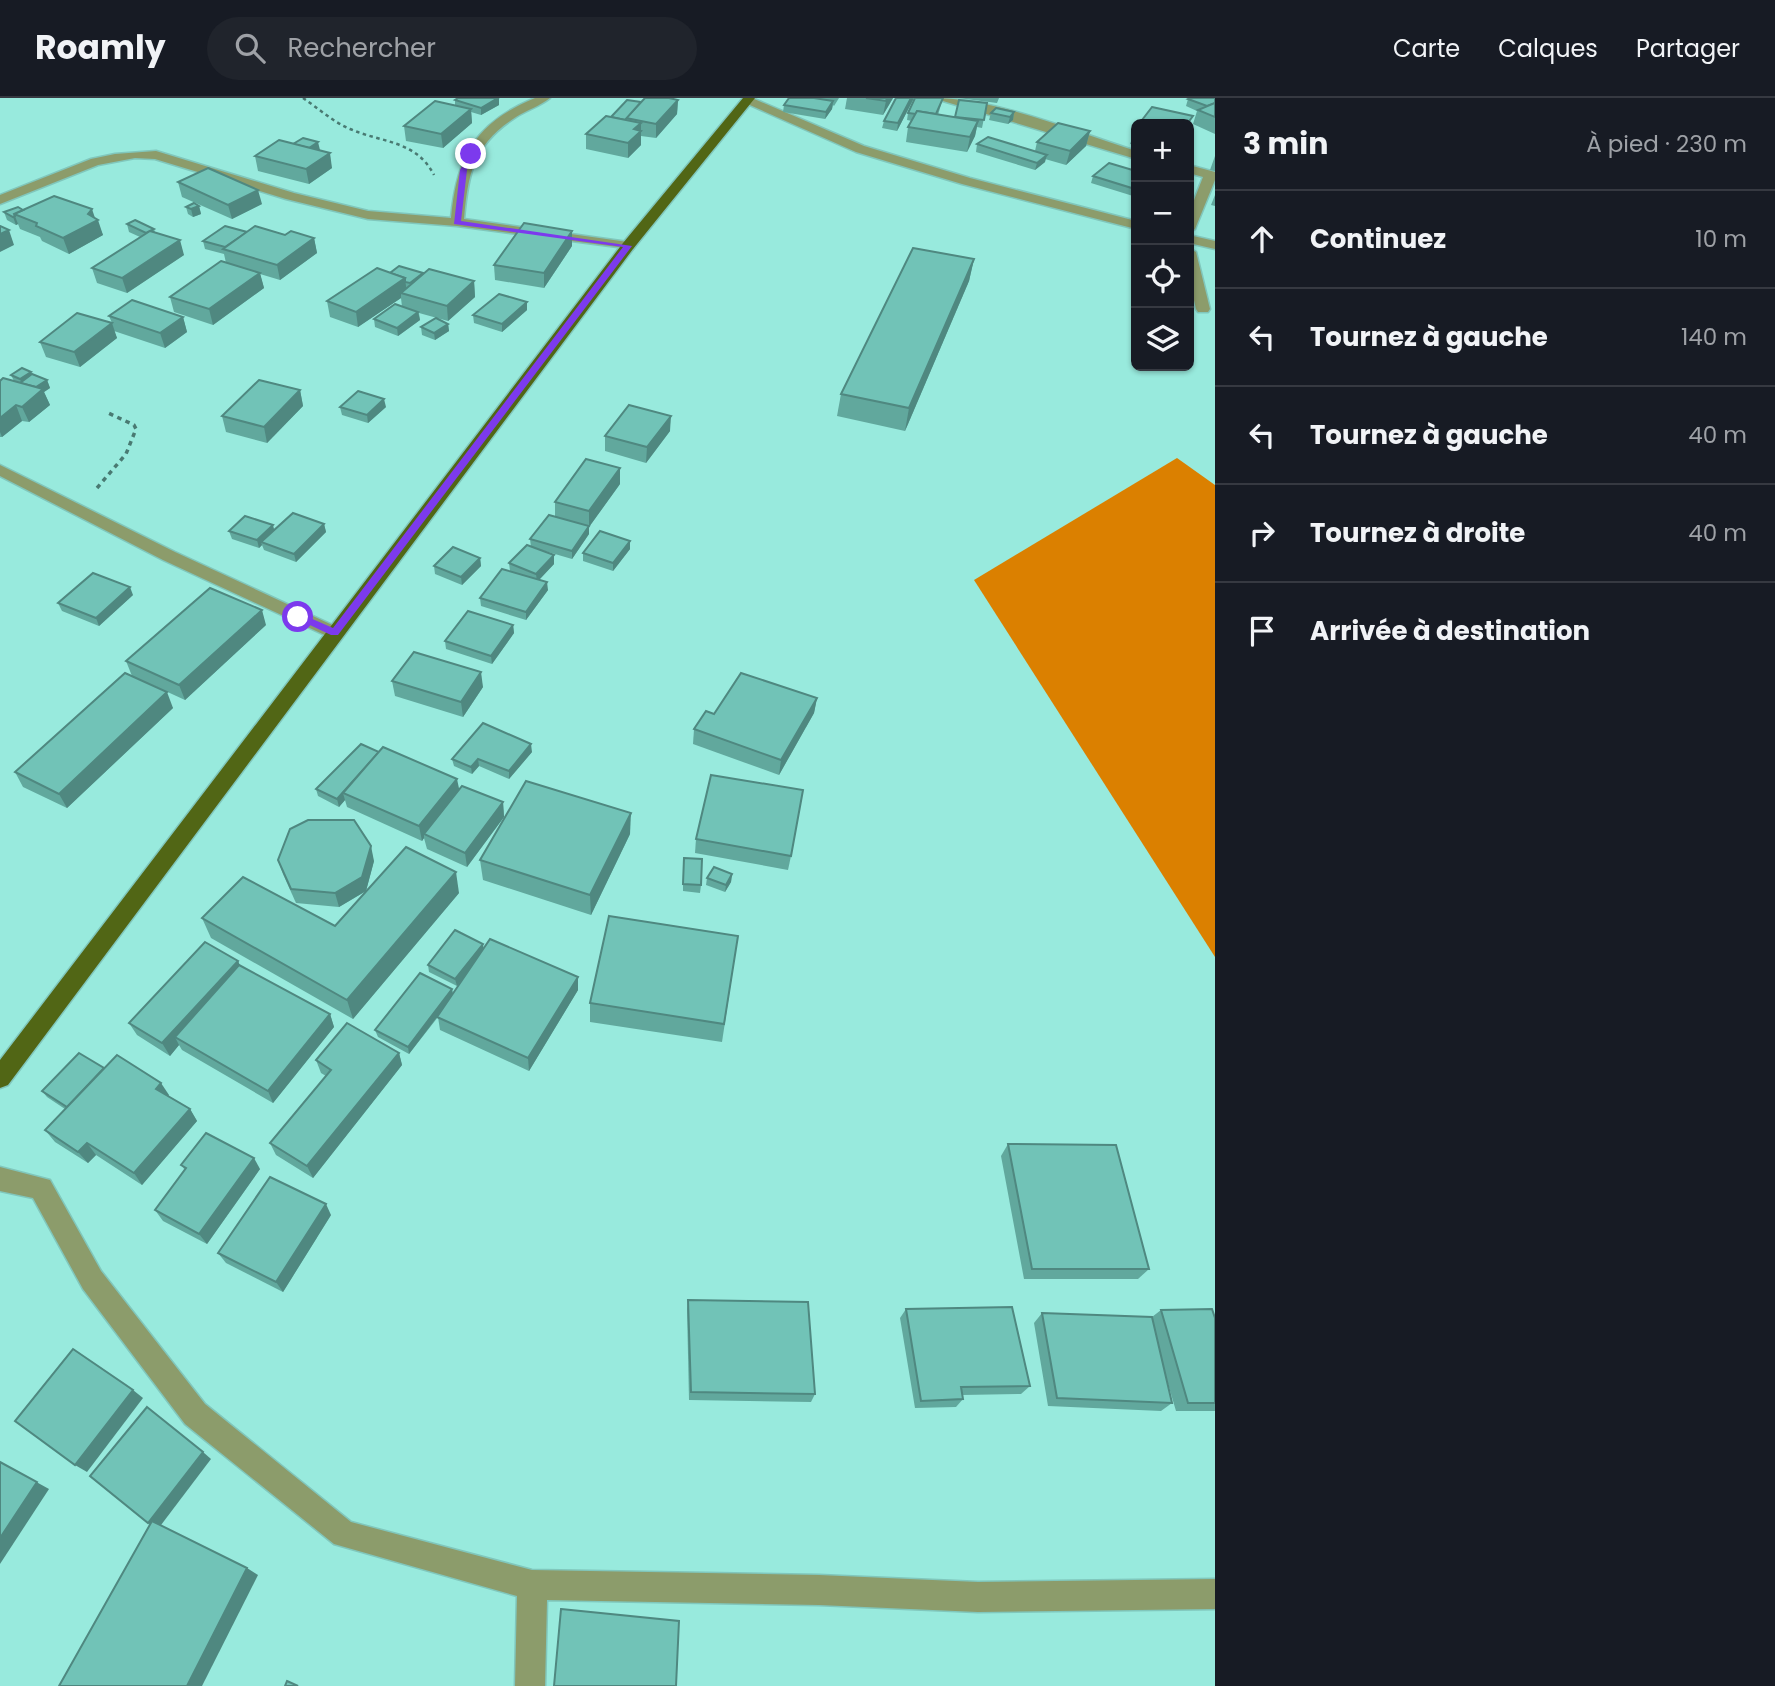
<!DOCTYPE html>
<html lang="fr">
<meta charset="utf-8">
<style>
:root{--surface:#171b24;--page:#20242c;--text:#f1f3f6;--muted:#9ea1a6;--line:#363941}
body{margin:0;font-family:Poppins,sans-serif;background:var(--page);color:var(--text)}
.controls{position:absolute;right:21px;top:21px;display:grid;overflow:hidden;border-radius:10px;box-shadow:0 2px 5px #0004}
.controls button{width:63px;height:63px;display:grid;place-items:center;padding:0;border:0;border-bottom:2px solid var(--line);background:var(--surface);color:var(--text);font:35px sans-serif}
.stop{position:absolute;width:21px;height:21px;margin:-16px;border:5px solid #7c3aed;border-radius:50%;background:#fff}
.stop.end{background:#7c3aed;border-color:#fff;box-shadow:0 2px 7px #0008}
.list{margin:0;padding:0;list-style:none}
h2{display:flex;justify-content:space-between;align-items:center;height:91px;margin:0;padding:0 28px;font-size:30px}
h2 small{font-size:23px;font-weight:400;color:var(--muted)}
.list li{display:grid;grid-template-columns:46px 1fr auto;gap:21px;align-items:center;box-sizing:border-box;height:98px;padding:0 28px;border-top:2px solid var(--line)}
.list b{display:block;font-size:26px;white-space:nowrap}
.list em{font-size:23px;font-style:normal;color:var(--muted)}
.icon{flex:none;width:38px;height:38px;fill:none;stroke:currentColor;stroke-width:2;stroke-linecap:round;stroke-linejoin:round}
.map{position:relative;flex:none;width:1215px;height:1588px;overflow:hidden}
header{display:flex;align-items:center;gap:42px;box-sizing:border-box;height:98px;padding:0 35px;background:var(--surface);border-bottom:2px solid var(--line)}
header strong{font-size:33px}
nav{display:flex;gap:38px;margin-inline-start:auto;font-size:24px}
.search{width:490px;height:63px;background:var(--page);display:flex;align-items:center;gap:18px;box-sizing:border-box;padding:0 24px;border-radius:38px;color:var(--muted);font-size:26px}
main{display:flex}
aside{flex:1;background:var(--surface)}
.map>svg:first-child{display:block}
</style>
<header>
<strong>Roamly</strong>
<div class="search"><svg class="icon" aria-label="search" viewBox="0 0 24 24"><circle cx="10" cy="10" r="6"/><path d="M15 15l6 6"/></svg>Rechercher</div>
<nav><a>Carte</a><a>Calques</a><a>Partager</a></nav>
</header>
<main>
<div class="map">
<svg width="1215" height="1588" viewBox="0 0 1215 1588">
<rect width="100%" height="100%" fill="#98eadd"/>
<path fill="#db8000" d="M1177,360L1215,387V859L974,482Z"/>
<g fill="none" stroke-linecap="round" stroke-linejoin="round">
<g stroke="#80c7bc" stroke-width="3">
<g id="street">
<path d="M535,0H550C540,8 527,12 516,19C474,46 468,74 464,121L628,144L635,148L633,151L457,128L368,121L286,101L155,61L135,60L98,67L0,106V97L91,61L115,56L156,53L294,95L368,113L451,120C457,58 475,25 535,0Z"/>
<path d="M743,0H752L864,48L970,80L1136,123V131L962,86L856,54L743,4Z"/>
<path d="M933,0C995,0 1076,34 1136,53V61Z"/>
<path d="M1189,67L1215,74V82L1195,131L1189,135V115L1203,79L1189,75Z"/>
<path d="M1189,137L1215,143V151L1189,145Z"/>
<path d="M1189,150L1196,154L1210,211L1208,214H1198L1196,211L1189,180Z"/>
<path d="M0,367L175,454L341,531L344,535L341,539H329L163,462L0,378Z"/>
<path d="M0,1069L50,1082L101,1173L205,1306L351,1424L532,1472L819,1477L978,1484L1215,1481V1511L978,1514L819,1507L547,1502L545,1588H515L517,1498L334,1446L185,1326L83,1191L33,1100L0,1093Z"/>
</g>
</g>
<g stroke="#80c7bc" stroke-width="3">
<path id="primary" d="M743,0H755L633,151L8,987L0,990V962L623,145Z"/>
</g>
<path stroke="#497a72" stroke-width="2.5" stroke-dasharray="3.5 3.5" stroke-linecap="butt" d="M303,0C318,10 333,24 350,31C382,45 416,42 434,77"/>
<path stroke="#497a72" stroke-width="3.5" stroke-dasharray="4.5 4.5" stroke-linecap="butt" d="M97,390L126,356L136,331L134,327L106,314"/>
<use href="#street" fill="#8c9c6b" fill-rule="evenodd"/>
<use href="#primary" fill="#516615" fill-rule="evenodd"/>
</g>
<g fill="#61a89d">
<path d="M499,0V7L481,17L471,14L472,25L443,50L406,43L404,28L455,7V2Z"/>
<path d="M789,0H839L834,8L833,7L832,11L825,21L783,14L784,7Z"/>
<path d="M847,0H893L883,17L845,11Z"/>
<path d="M896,0H914L897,33L882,30L884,23Z"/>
<path d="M943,0L938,17L955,19L987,5L982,30L977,29L975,38L967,54L906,44L908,29L912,23L907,22L908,15Z"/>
<path d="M958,0H999L997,5Z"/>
<path d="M1215,0V36L1193,26L1197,13L1186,8L1188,1Z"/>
<path d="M678,2L677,16L656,40L641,38V47L628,60L586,51V36L611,19L641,4Z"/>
<path d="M996,10L1014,14L1013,22L1008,26L989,22L991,15Z"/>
<path d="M1136,30V47L1130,46Z"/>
<path d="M1090,33L1086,48L1066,67L1045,61V64L1035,72L976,54L977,46L1035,53L1037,44Z"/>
<path d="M319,52L332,70L309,86L258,73L255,58L320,52Z"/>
<path d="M1215,58V73L1210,72Z"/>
<path d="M1136,73V95L1133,98L1091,85L1093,78Z"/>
<path d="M178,84L262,106L232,121L182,99Z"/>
<path d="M1215,97V108L1211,107Z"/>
<path d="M199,108L201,116L193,119L188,116L186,109Z"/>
<path d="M23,112L95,120L103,137L69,156L42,143L40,139L20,131L18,126L16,127L7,122L4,114Z"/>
<path d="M127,126L154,131L155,134L184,157L127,195L97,185L92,170L140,139L129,134Z"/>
<path d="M247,134L314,140L317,155L280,182L260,176L264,190L213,227L174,214L170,199L226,165L224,156L205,151L203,143Z"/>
<path d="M572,148L544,190L495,182L494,167Z"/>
<path d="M974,161L969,183L905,333L837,318L841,296Z"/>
<path d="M390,175L423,176L474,183L475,199L448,223L419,215L420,222L398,238L375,229L374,221L402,209L401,200L358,229L330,219L327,203Z"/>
<path d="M527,204V212L502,234L474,225L473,217Z"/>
<path d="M109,218L183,219L187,234L165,250L114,233L117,240L80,269L46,259L40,244L112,225Z"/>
<path d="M448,226L449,233L435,242L422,237L421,229Z"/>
<path d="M32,276L47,282L50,290L44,294L50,307L29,324L22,323L2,339H0V283H14L11,277Z"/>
<path d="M300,292L303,308L267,345L226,334L222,318Z"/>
<path d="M340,309H386L368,325L342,317Z"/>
<path d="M670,333L646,365L605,353V338Z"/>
<path d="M620,386L589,429V436L572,461L531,449L530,441L555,419V404Z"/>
<path d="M324,426L326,434L296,464L264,452L262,447L259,450L232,441L229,433H274Z"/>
<path d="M630,443V451L613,473L583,463V455Z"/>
<path d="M554,457V466L539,482L548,492L526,522L481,508L480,500L510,473L509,465Z"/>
<path d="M480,460L481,468L462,487L435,476L434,468Z"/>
<path d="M133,497L99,528L62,513L58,505Z"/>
<path d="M266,527L185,602L148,585L173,610L67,710L23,689L15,674L132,578L126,563Z"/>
<path d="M513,527L514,535L492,566L446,551L445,543Z"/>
<path d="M392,583L483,589L463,619L395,598Z"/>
<path d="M817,600L814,615L779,677L693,646L694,631L714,616Z"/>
<path d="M532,654L509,681L479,668L472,676L454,668L452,661Z"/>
<path d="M316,691L459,692L503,704L504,719L467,769L427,751L424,740L422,743L347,709L345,702L339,709L318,698Z"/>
<path d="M630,736L591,817L483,782L480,762Z"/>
<path d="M696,741L791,758L788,772L695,755Z"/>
<path d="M278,762L374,763L366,793L339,809L296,805L283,776Z"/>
<path d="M683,768L701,787L700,795L683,793Z"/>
<path d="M732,776L731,784L725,794L706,787L707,780Z"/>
<path d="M459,795L353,921L211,840L202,820L335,828Z"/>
<path d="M738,838L722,944L590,924V905Z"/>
<path d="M484,851L578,879V892L529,973L440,932L438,919L409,956L378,939L375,932L452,891L453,896L468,874L457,888L429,874L428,867Z"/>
<path d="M238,863L240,868L330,916L334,929L273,1005L182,952L179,947L170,958L137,937L129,925Z"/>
<path d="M399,955L402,967L313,1080L276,1057L270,1045L326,978L321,975L316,962Z"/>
<path d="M104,970L169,997L168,998L190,1011L197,1023L142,1087L96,1057L88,1065L55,1044L45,1032L65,1011L47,999L42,993Z"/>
<path d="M1008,1046L1149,1171L1138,1181H1024L1001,1058Z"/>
<path d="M181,1067L260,1071L207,1146L163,1123L155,1112L185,1072Z"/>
<path d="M331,1117L283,1194L226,1165L218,1155Z"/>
<path d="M688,1202L815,1296L811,1304L689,1302L687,1211Z"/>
<path d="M906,1211L1030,1288L1021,1296L962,1297L963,1301L956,1309L915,1310L900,1220Z"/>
<path d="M1161,1212L1215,1220V1313H1176L1164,1272L1172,1305L1161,1313L1048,1308L1034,1225L1042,1215L1152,1219Z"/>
</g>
<g fill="#4f8880">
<path d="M499,0V7L481,17V10Z"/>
<path d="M887,0H893L883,17L886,3Z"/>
<path d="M911,0H914L897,33L898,25Z"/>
<path d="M678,2L677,16L656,40V26Z"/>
<path d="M833,3L832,11L825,21L826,14Z"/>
<path d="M471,11L472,25L443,50L441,36Z"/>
<path d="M1014,14L1013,22L1008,26L1010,19Z"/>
<path d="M978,23L975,38L967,54L970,39Z"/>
<path d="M641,25V47L628,60V45L634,31Z"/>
<path d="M1090,33L1086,48L1066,67L1070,53Z"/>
<path d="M318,44L320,52L307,59L305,52Z"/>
<path d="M330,55L332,70L309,86L306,71Z"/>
<path d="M1047,57L1045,64L1035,72L1037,65Z"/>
<path d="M258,92L262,106L232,121L228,107Z"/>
<path d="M199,108L201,116L193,119L191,111Z"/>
<path d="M92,111L96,123L98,122L103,137L69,156L63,140Z"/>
<path d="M15,118L18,126L16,127L13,119Z"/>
<path d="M9,132L14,147L0,154V136Z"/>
<path d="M572,133V148L544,190V175Z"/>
<path d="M314,140L317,155L280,182L277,167Z"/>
<path d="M180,142L184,157L127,195L122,180Z"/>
<path d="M974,161L969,183L905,333L909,310Z"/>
<path d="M260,175L264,190L213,227L209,211Z"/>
<path d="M405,180L407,196L401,195V200L358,229L356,214Z"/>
<path d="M474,183L475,199L448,223L447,208Z"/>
<path d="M527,204V212L502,234V226Z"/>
<path d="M418,214L420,222L398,238L397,230Z"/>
<path d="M183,219L187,234L165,250L160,235Z"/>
<path d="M112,225L117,240L80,269L74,254Z"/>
<path d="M448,226L449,233L435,242L434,235Z"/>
<path d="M31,274L34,282L22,287L20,281Z"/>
<path d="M47,282L50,290L44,294L50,307L29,324L22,309L33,291Z"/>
<path d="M300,292L303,308L267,345L264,329Z"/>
<path d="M384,301L386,309L368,325L367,317Z"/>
<path d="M16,307L22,323L2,339L0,334V320Z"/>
<path d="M671,318L670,333L646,365L647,349Z"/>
<path d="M620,370V386L589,429V413Z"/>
<path d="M324,426L326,434L296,464L294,456Z"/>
<path d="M273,427L275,435L261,444L262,447L259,450L257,442Z"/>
<path d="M589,428V436L572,461V453Z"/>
<path d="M630,443V451L613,473V465Z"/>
<path d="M554,457V466L537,484L536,476Z"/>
<path d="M480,460L481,468L462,487L461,479Z"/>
<path d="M547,484L548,492L526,522V514Z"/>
<path d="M130,489L133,497L99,528L96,520Z"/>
<path d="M262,512L266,527L185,602L179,587Z"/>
<path d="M513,527L514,535L492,566L491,558Z"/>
<path d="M481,574L483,589L463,619L461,604Z"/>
<path d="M167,594L173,610L67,710L59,696Z"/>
<path d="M817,600L814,615L779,677L781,662Z"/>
<path d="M531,646L532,654L509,681V673Z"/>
<path d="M478,661L479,668L472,676L471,669Z"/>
<path d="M457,681L460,695L424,736V740L422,743L419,728Z"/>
<path d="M343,695L345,702L339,709L337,701Z"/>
<path d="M503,704L504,719L467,769L465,755Z"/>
<path d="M631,715L630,736L591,817L590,797Z"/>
<path d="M371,748L374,763L366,793L339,809L335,795Z"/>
<path d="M456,774L459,795L353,921L347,902Z"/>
<path d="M732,776L731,784L725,794L726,787Z"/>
<path d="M483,846L484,854L457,888L455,881Z"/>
<path d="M238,863L244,877L175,939L179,947L170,958L162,945Z"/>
<path d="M578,879V892L529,973L528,960Z"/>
<path d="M452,891L453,898L409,956L408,949Z"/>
<path d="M330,916L334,929L273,1005L268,993Z"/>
<path d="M399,955L402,967L313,1080L307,1068Z"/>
<path d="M161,985L169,997L164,1003L156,991Z"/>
<path d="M190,1011L197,1023L142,1087L134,1075Z"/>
<path d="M87,1045L96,1057L88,1065L78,1054Z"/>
<path d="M254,1060L260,1071L207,1146L199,1136Z"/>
<path d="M326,1106L331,1117L283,1194L276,1184Z"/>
<path d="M133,1292L143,1300L87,1374L75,1367Z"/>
<path d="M203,1354L211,1361L158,1431L148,1425Z"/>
<path d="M0,1364L49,1391L0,1466Z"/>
<path d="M247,1470L258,1477L202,1588H187Z"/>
</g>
<g fill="#71c3b7" stroke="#4f8880" stroke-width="2">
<path d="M458,0H498L481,10L455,2Z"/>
<path d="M645,0H669L678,2L656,26L626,20Z"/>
<path d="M789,0H814L833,3L826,14L784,7Z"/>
<path d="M866,0H887L886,3Z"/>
<path d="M896,0H911L898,25L884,23Z"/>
<path d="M915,0H943L936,16L917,13L916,16L908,15Z"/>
<path d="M1190,0H1215V5L1207,8L1188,1Z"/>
<path d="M627,2L641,4L625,22L611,19Z"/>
<path d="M959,2L987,5L984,22L955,19Z"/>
<path d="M435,3L471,11L441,36L404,28Z"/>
<path d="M1215,5V19L1198,12Z"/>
<path d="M1152,9L1193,18L1187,26H1139Z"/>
<path d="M996,10L1014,14L1010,19L991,15Z"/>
<path d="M917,13L978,23L970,39L908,29Z"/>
<path d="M606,18L641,25L634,31L641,33L628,45L586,36Z"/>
<path d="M1058,25L1090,33L1070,53L1037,44Z"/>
<path d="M988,39L1047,57L1037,65L977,46Z"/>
<path d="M303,40L318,44L309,50L293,46Z"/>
<path d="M279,42L330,55L306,71L255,58Z"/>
<path d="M1109,65L1136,73V90L1135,91L1093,78Z"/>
<path d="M208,70L258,92L228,107L178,84Z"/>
<path d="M54,98L92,111L88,116L98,122L63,140L36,128L37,125L14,116Z"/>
<path d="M194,105L199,108L191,111L186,109Z"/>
<path d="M18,109L23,112L14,116L15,118L13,119L4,114Z"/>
<path d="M135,122L154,131L146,135L127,126Z"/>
<path d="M524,125L572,133L544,175L494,167Z"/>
<path d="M0,128L9,132L0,136Z"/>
<path d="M225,128L247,134L225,149L203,143Z"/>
<path d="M255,128L285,137L291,133L314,140L277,167L223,151Z"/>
<path d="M150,133L180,142L122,180L92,170Z"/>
<path d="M913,150L974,161L909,310L841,296Z"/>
<path d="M221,163L260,175L209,211L170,199Z"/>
<path d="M399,168L423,175L410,185L405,184V180L390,175Z"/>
<path d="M377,170L405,180L356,214L327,203Z"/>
<path d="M429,171L474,183L447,208L401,195Z"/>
<path d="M499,196L527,204L502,226L473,217Z"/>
<path d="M132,202L183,219L160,235L109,218Z"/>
<path d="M395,206L418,214L397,230L374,221Z"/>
<path d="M77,215L112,225L74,254L40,244Z"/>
<path d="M436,220L448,226L434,235L421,229Z"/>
<path d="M22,270L31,274L20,281L11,277Z"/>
<path d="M32,276L47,282L36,289L20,285Z"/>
<path d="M3,280L43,291L22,309L16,307L0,320V283Z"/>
<path d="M259,282L300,292L264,329L222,318Z"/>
<path d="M358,293L384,301L367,317L340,309Z"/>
<path d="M629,307L671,318L647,349L605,338Z"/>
<path d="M586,361L620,370L589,413L555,404Z"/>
<path d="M293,415L324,426L294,456L261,444Z"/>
<path d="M549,417L589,428L572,453L530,441Z"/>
<path d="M245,418L273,427L257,442L229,433Z"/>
<path d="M600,433L630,443L613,465L583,455Z"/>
<path d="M527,447L554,457L536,476L509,465Z"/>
<path d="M453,449L480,460L461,479L434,468Z"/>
<path d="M502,471L547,484L526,514L480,500Z"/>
<path d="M93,475L130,489L96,520L58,505Z"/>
<path d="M210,490L262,512L179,587L126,563Z"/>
<path d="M468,513L513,527L491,558L445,543Z"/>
<path d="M414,554L481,574L461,604L392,583Z"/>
<path d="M125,575L167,594L59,696L15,674Z"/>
<path d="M741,575L817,600L781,662L694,631L706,613L714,616Z"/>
<path d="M483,625L531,646L509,673L478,661L471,669L452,661Z"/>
<path d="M361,646L379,654L337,701L316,691Z"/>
<path d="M383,649L457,681L419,728L343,695Z"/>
<path d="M711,677L803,692L791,758L696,741Z"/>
<path d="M526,683L631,715L590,797L480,762Z"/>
<path d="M462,688L503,704L465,755L424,736Z"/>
<path d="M308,722H354L371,748L362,779L335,795L291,791L278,762L290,731Z"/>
<path d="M406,749L456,774L347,902L202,820L243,779L335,828Z"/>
<path d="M684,760L702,761L701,787L683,786Z"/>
<path d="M714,769L732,776L726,787L707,780Z"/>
<path d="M609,818L738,838L724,926L590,905Z"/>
<path d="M455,832L483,846L455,881L428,867Z"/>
<path d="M490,841L578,879L528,960L437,919Z"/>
<path d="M205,844L238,863L162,945L129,925Z"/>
<path d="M239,867L330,916L268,993L175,939Z"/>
<path d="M420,875L452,891L408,949L375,932Z"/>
<path d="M347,925L399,955L307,1068L270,1045L331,972L316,962Z"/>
<path d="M79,955L104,970L67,1009L42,993Z"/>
<path d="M117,957L161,985L156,991L190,1011L134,1075L87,1045L78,1054L45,1032Z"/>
<path d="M206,1035L254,1060L199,1136L155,1112L186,1070L181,1067Z"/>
<path d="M1008,1046L1116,1047L1149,1171H1032Z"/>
<path d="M270,1079L326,1106L276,1184L218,1155Z"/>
<path d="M688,1202L808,1204L815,1296L691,1294Z"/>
<path d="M1012,1209L1030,1288L961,1289L963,1301L921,1303L906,1211Z"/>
<path d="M1212,1211L1215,1220V1305H1188L1161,1212Z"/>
<path d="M1042,1215L1152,1219L1172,1305L1057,1300Z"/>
<path d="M73,1251L133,1292L75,1367L15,1323Z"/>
<path d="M147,1309L203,1354L148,1425L90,1378Z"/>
<path d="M0,1364L37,1384L0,1440Z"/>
<path d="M152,1423L247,1470L187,1588H59Z"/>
<path d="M561,1511L679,1523L676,1588H554Z"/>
<path d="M287,1583L298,1588H285Z"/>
</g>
<path fill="#7c3aed" d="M471,54L474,56L467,72L461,123L632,148L338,537H331L293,519L301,516L333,530L623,149L454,126L460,72Z"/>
</svg>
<div class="controls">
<button>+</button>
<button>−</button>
<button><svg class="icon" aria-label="locate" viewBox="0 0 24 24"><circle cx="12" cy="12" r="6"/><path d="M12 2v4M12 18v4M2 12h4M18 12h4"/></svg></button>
<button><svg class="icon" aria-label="layers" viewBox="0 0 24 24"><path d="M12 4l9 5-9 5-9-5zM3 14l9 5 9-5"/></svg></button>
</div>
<div class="stop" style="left:298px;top:519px"></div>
<div class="stop end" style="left:471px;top:56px"></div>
</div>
<aside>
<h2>3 min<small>À pied · 230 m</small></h2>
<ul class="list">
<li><svg class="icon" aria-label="ahead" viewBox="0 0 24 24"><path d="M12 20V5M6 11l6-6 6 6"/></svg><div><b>Continuez</b></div><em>10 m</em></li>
<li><svg class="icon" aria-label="left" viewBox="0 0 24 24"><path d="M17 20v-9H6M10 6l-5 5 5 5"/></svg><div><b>Tournez à gauche</b></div><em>140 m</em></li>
<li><svg class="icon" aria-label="left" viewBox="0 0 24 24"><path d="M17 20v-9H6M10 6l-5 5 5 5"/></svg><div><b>Tournez à gauche</b></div><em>40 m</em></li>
<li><svg class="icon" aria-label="right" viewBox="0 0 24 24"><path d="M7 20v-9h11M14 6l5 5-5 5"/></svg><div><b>Tournez à droite</b></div><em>40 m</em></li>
<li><svg class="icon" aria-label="arrive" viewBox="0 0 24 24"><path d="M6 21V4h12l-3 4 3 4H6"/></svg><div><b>Arrivée à destination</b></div></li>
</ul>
</aside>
</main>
